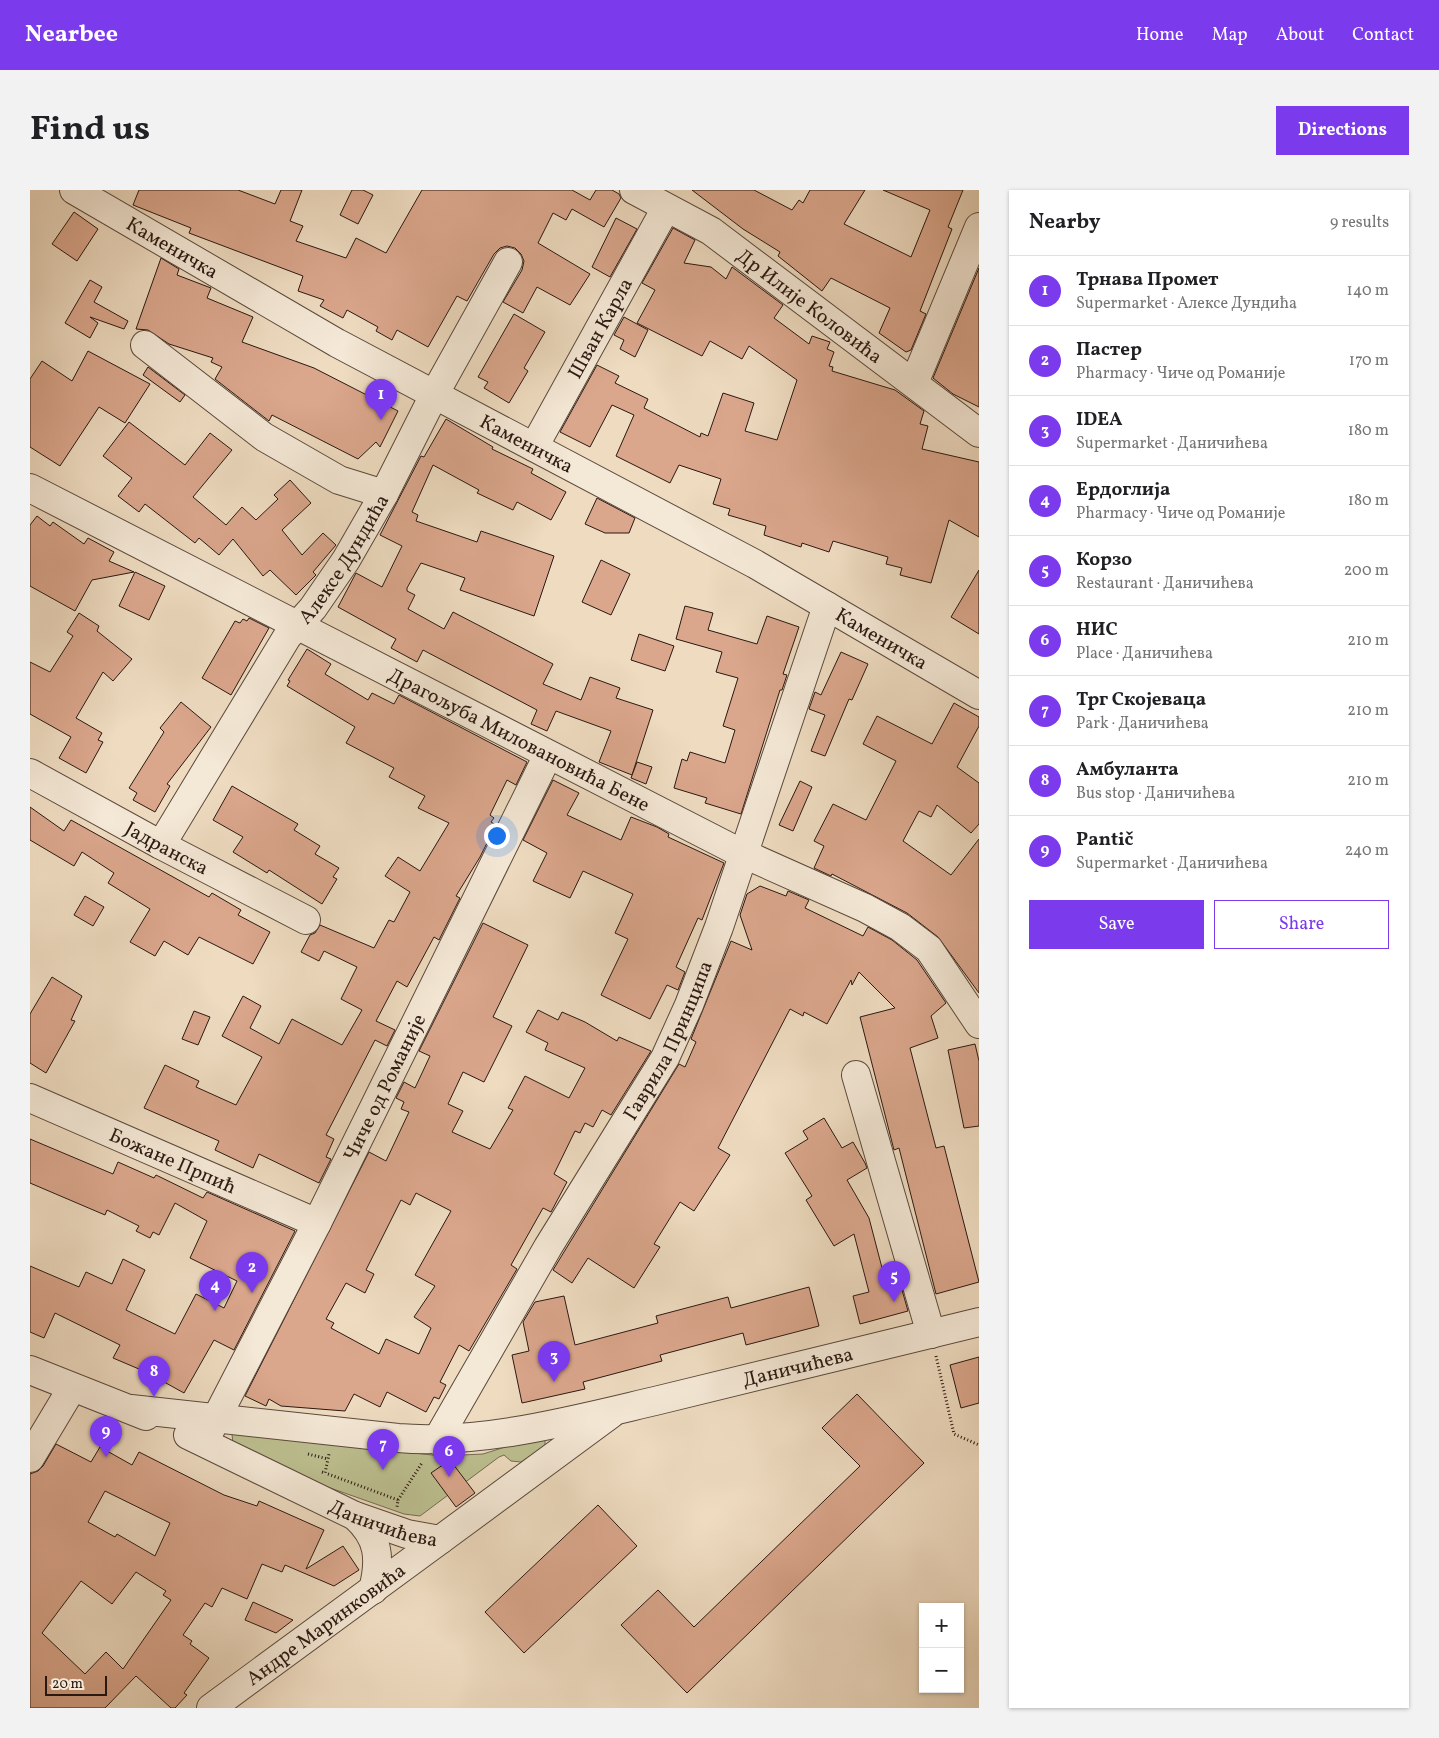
<!DOCTYPE html>
<meta charset="utf-8">
<style>
:root{--surface:#fff;--page:#f2f2f2;--text:#202124;--muted:#757577;--line:#e0e0e0;--accent:#7c3aed}
body{margin:0;font-family:Vollkorn,serif;background:var(--page);color:var(--text)}
.controls{position:absolute;right:15px;bottom:15px;display:grid;overflow:hidden;border-radius:0px;box-shadow:0 1px 4px #0004}
.controls button{width:45px;height:45px;display:grid;place-items:center;padding:0;border:0;border-bottom:1px solid var(--line);background:var(--surface);color:var(--text);font:25px sans-serif}
.scale{position:absolute;left:15px;bottom:12px;width:62px;box-sizing:border-box;padding-left:5px;border:2px solid #2a1811;border-top:0;font-size:14px;line-height:18px;white-space:nowrap;color:#2a1811;-webkit-text-stroke:4px #f4e8d6;paint-order:stroke}
.you{position:absolute;left:466px;top:645px;width:18px;height:18px;margin:-12px;border:4px solid #fff;border-radius:50%;background:#1a73e8;box-shadow:0 0 0 8px #1a73e833}
.badge{display:grid;place-items:center;width:32px;height:32px;border-radius:50%;background:var(--accent);color:#fff;font-size:16px;font-weight:700}
.pin{position:absolute;translate:-50% -41px;filter:drop-shadow(0 1px 2px #0008)}
.pin::after{content:'';position:absolute;top:26px;width:18px;height:15px;background:inherit;clip-path:polygon(0 0,100% 0,50% 100%)}
.list{margin:0;padding:0;list-style:none}
h2{display:flex;justify-content:space-between;align-items:center;height:65px;margin:0;padding:0 20px;font-size:21px}
h2 small{font-size:16px;font-weight:400;color:var(--muted)}
.list li{display:grid;grid-template-columns:32px 1fr auto;gap:15px;align-items:center;box-sizing:border-box;height:70px;padding:0 20px;border-top:1px solid var(--line)}
.list b{display:block;font-size:19px;white-space:nowrap}
.list p{margin:0;font-size:16px;white-space:nowrap;color:var(--muted)}
.list em{font-size:16px;font-style:normal;color:var(--muted)}
.actions{display:flex;gap:10px;padding:15px 20px}
.actions a{flex:1;padding:11px 0;border:1px solid var(--accent);border-radius:0px;text-align:center;font-size:18px;color:var(--accent)}
.actions .main{background:var(--accent);color:#fff}
.map{position:relative;flex:none;width:949px;height:1518px;overflow:hidden;border-radius:0px}
header{display:flex;align-items:center;gap:30px;box-sizing:border-box;height:70px;padding:0 25px;background:var(--accent);color:#fff}
header strong{font-size:24px}
nav{display:flex;gap:28px;margin-inline-start:auto;font-size:18px}
.intro{display:flex;align-items:center;justify-content:space-between;box-sizing:border-box;height:120px;padding:0 30px}
h1{margin:0;font-size:35px}
.button{padding:12px 22px;border-radius:0px;background:var(--accent);color:#fff;font-size:18px;font-weight:700}
main{display:flex;gap:30px;padding:0 30px}
aside{flex:1;background:var(--surface);border-radius:0px;box-shadow:0 1px 4px #0004}
.map>svg:first-child{display:block}
</style>
<header>
<strong>Nearbee</strong>
<nav><a>Home</a><a>Map</a><a>About</a><a>Contact</a></nav>
</header>
<div class="intro"><h1>Find us</h1><a class="button">Directions</a></div>
<main>
<div class="map">
<svg width="949" height="1518" viewBox="0 0 949 1518">
<rect width="100%" height="100%" fill="#eedbc0"/>
<filter id="stains"><feTurbulence type="fractalNoise" baseFrequency=".004" numOctaves="4"/><feColorMatrix values="0 0 0 0 .2 0 0 0 0 .09 0 0 0 0 .02 0 0 0 .5 -.17"/></filter>
<radialGradient id="worn" r=".72"><stop offset=".6" stop-color="#630" stop-opacity="0"/><stop offset="1" stop-color="#630" stop-opacity=".3"/></radialGradient>
<path fill="#bcbf90" stroke="#736c50" d="M206,1243L411,1266L453,1264L491,1252L515,1249V1257L491,1272L481,1271L474,1265L469,1267L390,1326L374,1324L272,1288L203,1252L202,1245Z"/>
<g fill="#daa68c" stroke="#2a1811" fill-rule="evenodd">
<path d="M109,0H208L245,14L251,0H272L260,31L273,36L266,51L316,68L326,48L356,63L392,0H542L560,10L566,0H582L589,4L591,8L574,37L542,19L536,30L523,23L508,53L560,84L540,115L507,97L493,123L473,112L492,80L494,71L491,64L485,58L477,56L470,58L464,64L437,111L427,106L398,157L367,140L362,150L346,141L348,137L317,120L313,128L290,116L294,110L268,101L273,86L159,43L161,38L103,15Z"/>
<path d="M322,0H333L343,5L328,34L310,25Z"/>
<path d="M662,0H724L762,20L769,10L773,13L780,0H835L814,34L881,67L900,20L853,0H933L918,37L922,39L890,121L896,124L881,160L876,162L849,143L860,118L801,88L792,101L748,66L750,62L713,39Z"/>
<path d="M44,22L68,39L47,71L22,54Z"/>
<path d="M586,28L607,39L580,87L562,77Z"/>
<path d="M643,38L665,50L654,73L681,77L696,89L702,77L753,115L744,128L779,154L782,146L800,152L797,159L804,162L799,176L803,177L802,181L865,200L894,221L890,234L898,236L892,259L949,272V347L919,330L901,393L870,385L872,378L856,374L858,367L803,351L799,362L772,353L771,357L734,345L736,336L698,325L700,319L683,314L691,289L649,275L640,293L586,266L604,225L582,215L560,257L530,242L567,175L589,186L585,193L618,209L614,218L670,247L671,243L678,246L693,203L724,213L715,241L747,250L767,190L719,156L712,169L680,151L672,166L607,133L625,100L612,93Z"/>
<path d="M131,68L149,79L147,85L181,98L177,108L223,127L212,152L284,178L368,221L350,257L346,252L328,269L242,225L239,231L185,189L192,177L181,172L183,168L139,154L118,140L106,139Z"/>
<path d="M949,78V217L923,204L903,188Z"/>
<path d="M60,90L72,97L64,112L98,131L94,139L60,127L68,133L60,148L35,133Z"/>
<path d="M484,124L515,142L494,178L498,181L479,213L454,198L458,192L448,187Z"/>
<path d="M594,127L618,140L605,167L590,159L594,150L584,145Z"/>
<path d="M58,161L120,194L95,233L69,217L30,276L0,257V189L12,171L42,191Z"/>
<path d="M118,177L155,205L150,212L113,185Z"/>
<path d="M416,229L463,257L462,259L503,279L501,283L536,302L521,330L487,312L483,320L447,303L449,300L403,275L382,322L388,325L386,331L447,352L451,341L524,366L504,426L430,400L435,388L391,373L377,398V401L385,405L378,419L414,439L423,422L523,474L513,494L551,510L560,487L590,498L586,508L623,520L602,585L569,572L581,541L526,521L517,541L501,534L507,520L393,460L387,472L361,458L366,449L308,417L326,383L352,397L372,356L350,345L391,266L394,267Z"/>
<path d="M99,232L155,275L180,243L202,260L163,307L196,335L212,317L226,330L248,309L244,305L260,290L281,313L252,340L272,365L293,343L306,355L283,382L286,385L266,405L240,380L233,386L203,349L189,365L169,348L165,353L115,314L109,322L88,306L102,288L73,266Z"/>
<path d="M567,308L605,328L599,343H575L555,334Z"/>
<path d="M7,326L20,336L23,332L54,354L58,348L84,362L79,371L104,382L62,390L45,421L0,396V335Z"/>
<path d="M571,370L600,384L581,425L552,412Z"/>
<path d="M949,380V444L921,427Z"/>
<path d="M105,382L135,396L119,430L89,416Z"/>
<path d="M655,416L683,423L678,440L727,454L737,426L769,437L753,484L757,485L752,500H750L711,624L675,613L677,608L644,598L652,569L657,571L660,562L695,573L705,540L693,536L708,488L686,482L692,462L646,449Z"/>
<path d="M49,423L69,436L67,441L102,469L83,491L73,482L46,528L72,543L68,550L73,552L56,583L29,568L41,547L0,524V472L20,482L43,446L37,442Z"/>
<path d="M219,428L239,438L201,505L172,488L205,431L210,433L213,429L217,431Z"/>
<path d="M609,444L644,456L635,481L601,470Z"/>
<path d="M277,459L301,474L295,484L338,510L342,503L364,514L369,505L497,572L486,595L477,590L460,625L464,628L461,632L466,635L450,667L426,706L430,708L409,750L404,747L377,797L367,791L346,831L365,840L357,856L345,850L296,945L304,949L296,967L301,969L289,993L229,964L223,978L185,960L189,951L114,918L135,875L169,891L166,897L206,915L232,867L192,846L213,806L231,816L220,838L249,854L262,829L312,855L332,820L311,809L327,777L294,761L289,771L271,762L280,745L285,743L290,735L344,758L359,730L364,732L380,702L355,686L368,667L390,681L419,633L388,618L395,606L359,587L364,578L316,553L325,537L257,496L260,491L258,490Z"/>
<path d="M811,462L838,474L822,510L819,509L795,566L781,561L795,525L779,519L785,502L791,505Z"/>
<path d="M151,512L181,537L137,594L140,596L125,622L103,610L107,603L99,598L134,542L130,538Z"/>
<path d="M924,513L949,527V536L927,577L949,593V634L941,643L907,615L901,627L889,621L873,651L921,685L949,649V803L908,747L877,723L802,684L801,686L784,678L794,656L784,651L803,614L836,630L866,571L833,554L847,526L902,554Z"/>
<path d="M607,572L622,577L616,594L601,588Z"/>
<path d="M523,590L549,603L537,625L591,650L601,627L627,637L639,644L638,647L694,673L672,730L668,728L646,777L655,782L648,800L637,795L620,829L571,805L598,749L585,743L603,704L553,681L540,708L503,691L517,663L493,650Z"/>
<path d="M770,591L782,597L763,641L749,635Z"/>
<path d="M202,596L268,634L264,640L290,656L285,664L309,678L303,687L307,689L292,714L239,680L237,683L203,662L213,647L183,630Z"/>
<path d="M0,617L34,641L41,630L179,707L182,703L211,720L208,725L240,742L223,774L169,747L158,765L134,751L125,766L100,752L120,719L78,693L84,683L52,662L44,676L0,650Z"/>
<path d="M730,696L756,706L758,701L779,710L775,718L833,746L838,737L862,750L887,770L916,813L901,826L908,848L880,858L906,958L914,956L949,1092L906,1104L869,958L864,960L830,827L865,818L829,782L822,795L821,790L797,834L774,822L773,826L760,819L688,958L700,965L664,1021L650,1012L624,1054L630,1057L604,1098L558,1068L542,1093L523,1080L649,874L655,877L666,852L661,849L701,751L722,760L710,725L717,704Z"/>
<path d="M55,706L74,717L63,736L44,725Z"/>
<path d="M453,733L498,755L463,827L482,836L454,892L433,882L418,914L433,921L422,942L460,959L483,920L478,918L495,886L539,908L555,878L515,860L518,853L496,842L508,820L528,830L532,822L555,832L587,851L589,847L621,861L581,925L572,920L563,937L555,933L550,943L545,941L524,984L537,992L521,1022L513,1018L481,1075L487,1079L439,1161L429,1155L410,1192L416,1195L409,1209L404,1207L396,1222L357,1202L350,1217L324,1204L315,1221L251,1216L239,1209L236,1216L215,1206L339,962L356,971L379,922L371,919L374,912L366,908L374,892L385,898L400,866L389,861ZM386,1003L421,1021L385,1085L405,1096L384,1127L401,1138L389,1164L356,1149L349,1164L301,1138L304,1133L296,1129L316,1093L335,1103L344,1084L336,1080L371,1010L380,1015Z"/>
<path d="M22,787L52,806L41,830L45,831L16,883L0,873V824Z"/>
<path d="M164,821L180,827L168,855L152,849Z"/>
<path d="M945,854L949,871V936L934,938L918,860Z"/>
<path d="M794,928L812,958L823,952L835,973L837,978L817,990L839,1028L857,1097L870,1093L878,1121L830,1134L823,1106L839,1102L824,1044L804,1056L776,1010L782,1006L755,963L778,949L773,941Z"/>
<path d="M0,949L83,984L88,972L124,988L126,985L173,1008L177,1002L265,1041L204,1160L184,1150L154,1203L116,1182L83,1168L90,1155L25,1123L14,1148L0,1142V1076L49,1097L56,1082L82,1094L93,1069L115,1080L96,1120L145,1144L166,1104L194,1118L207,1091L160,1068L177,1031L145,1013L129,1045L123,1042L120,1048L106,1041L109,1036L77,1020L75,1025L0,993Z"/>
<path d="M779,1097L789,1136L716,1155L713,1143L630,1165L632,1171L553,1192L555,1199L492,1213L482,1165L499,1161L493,1132L505,1112L534,1106L545,1155L628,1133L626,1126L698,1107L701,1118Z"/>
<path d="M949,1167V1213L931,1218L920,1175Z"/>
<path d="M827,1204L894,1273L657,1503L591,1435L628,1400L664,1437L830,1276L792,1238Z"/>
<path d="M26,1254L61,1272L70,1257L102,1275L109,1262L194,1305L227,1316L229,1311L294,1340L276,1379L313,1356L329,1380L304,1396L255,1375L252,1382L232,1374L217,1409L192,1398L182,1417L175,1413L153,1445L162,1451L160,1454L179,1468L154,1503L157,1505L145,1518H141L106,1486L75,1518H0V1284L8,1281L13,1276ZM75,1301L140,1333L125,1366L87,1344L85,1347L58,1332ZM106,1382L136,1401L133,1405L141,1410L93,1479L76,1462L55,1484L12,1443L51,1391L82,1414Z"/>
<path d="M420,1270L445,1303L426,1317L401,1283Z"/>
<path d="M568,1315L607,1356L494,1463L455,1422Z"/>
<path d="M223,1412L263,1430L246,1443L215,1430Z"/>
</g>
<g fill="none" stroke-linecap="round" stroke-linejoin="round">
<g stroke="#5b493d" stroke-width="30">
<g id="minor">
<path id="s1" d="M44,0L307,153L725,374L949,505"/>
<path id="s2" d="M604,0L681,41L949,243"/>
<path d="M115,155L234,247L309,290L354,304"/>
<path d="M884,193L949,37"/>
<path id="s3" d="M504,257L636,18"/>
<path id="s4" d="M0,298L705,660L835,718L870,737L899,759L949,834"/>
<path id="s5" d="M0,583L131,655L276,730"/>
<path id="s6" d="M131,655L257,447L283,418L316,370L354,304L404,205L478,72"/>
<path d="M826,885L901,1144"/>
<path id="s7" d="M0,908L287,1033"/>
<path d="M0,1180L116,1226"/>
<path id="s8" d="M101,1219L368,1248C451,1255 544,1230 625,1211C733,1185 841,1158 949,1132"/>
<path id="s9" d="M158,1245L325,1326L377,1344L410,1350L581,1224"/>
<path id="s10" d="M407,1250L518,1057L635,868L659,815L689,737L797,416"/>
<path id="s11" d="M174,1252L287,1033L518,565"/>
<path d="M0,1268L42,1198"/>
<path d="M325,1326C349,1348 351,1368 343,1400"/>
<path id="s12" d="M181,1518L410,1350"/>
</g>
</g>
<g stroke="#2a1811" stroke-width="3" stroke-dasharray="1 2.5" stroke-linecap="butt">
<path d="M906,1166L924,1244L949,1255"/>
<path d="M278,1264L298,1269L299,1264"/>
<path d="M292,1282L295,1283L298,1269"/>
<path d="M298,1284L368,1310L367,1317"/>
<path d="M368,1310L392,1273"/>
</g>
<use href="#minor" stroke="#f4e8d6" stroke-width="28"/>
</g>
<g text-anchor="middle" stroke-width="4.5" stroke-linejoin="round" paint-order="stroke">
<g font-size="20" fill="#2a1811" stroke="#f4e8d6">
<text dy="7" stroke="none"><textPath href="#s1" startOffset="114">Каменичка</textPath></text>
<text dy="7" stroke="none"><textPath href="#s2" startOffset="211">Др Илије Коловића</textPath></text>
<text dy="7" stroke="none"><textPath href="#s3" startOffset="136">Шван Карла</textPath></text>
<text dy="7" stroke="none"><textPath href="#s1" startOffset="519">Каменичка</textPath></text>
<text dy="7" stroke="none"><textPath href="#s6" startOffset="340">Алексе Дундића</textPath></text>
<text dy="7" stroke="none"><textPath href="#s1" startOffset="924">Каменичка</textPath></text>
<text dy="7" stroke="none"><textPath href="#s4" startOffset="550">Драгољуба Миловановића Бене</textPath></text>
<text dy="7" stroke="none"><textPath href="#s5" startOffset="156">Јадранска</textPath></text>
<text dy="7" stroke="none"><textPath href="#s10" startOffset="462">Гаврила Принципа</textPath></text>
<text dy="7" stroke="none"><textPath href="#s11" startOffset="398">Чиче од Романије</textPath></text>
<text dy="7" stroke="none"><textPath href="#s7" startOffset="156">Божане Прпић</textPath></text>
<text dy="7" stroke="none"><textPath href="#s8" startOffset="676">Даничићева</textPath></text>
<text dy="7" stroke="none"><textPath href="#s9" startOffset="215">Даничићева</textPath></text>
<text dy="7" stroke="none"><textPath href="#s12" startOffset="142">Андре Маринковића</textPath></text>
</g>
</g>
<rect width="100%" height="100%" filter="url(#stains)"/>
<rect width="100%" height="100%" fill="url(#worn)"/>
</svg>
<div class="controls">
<button>+</button>
<button>−</button>
</div>
<div class="scale">20 m</div>
<div class="you"></div>
<div class="pin badge" style="left:351px;top:230px">1</div>
<div class="pin badge" style="left:222px;top:1103px">2</div>
<div class="pin badge" style="left:524px;top:1192px">3</div>
<div class="pin badge" style="left:185px;top:1121px">4</div>
<div class="pin badge" style="left:864px;top:1112px">5</div>
<div class="pin badge" style="left:419px;top:1287px">6</div>
<div class="pin badge" style="left:353px;top:1280px">7</div>
<div class="pin badge" style="left:124px;top:1207px">8</div>
<div class="pin badge" style="left:76px;top:1267px">9</div>
</div>
<aside>
<h2>Nearby<small>9 results</small></h2>
<ul class="list">
<li><span class="badge">1</span><div><b>Трнава Промет</b><p>Supermarket · Алексе Дундића</p></div><em>140 m</em></li>
<li><span class="badge">2</span><div><b>Пастер</b><p>Pharmacy · Чиче од Романије</p></div><em>170 m</em></li>
<li><span class="badge">3</span><div><b>IDEA</b><p>Supermarket · Даничићева</p></div><em>180 m</em></li>
<li><span class="badge">4</span><div><b>Ердоглија</b><p>Pharmacy · Чиче од Романије</p></div><em>180 m</em></li>
<li><span class="badge">5</span><div><b>Корзо</b><p>Restaurant · Даничићева</p></div><em>200 m</em></li>
<li><span class="badge">6</span><div><b>НИС</b><p>Place · Даничићева</p></div><em>210 m</em></li>
<li><span class="badge">7</span><div><b>Трг Скојеваца</b><p>Park · Даничићева</p></div><em>210 m</em></li>
<li><span class="badge">8</span><div><b>Амбуланта</b><p>Bus stop · Даничићева</p></div><em>210 m</em></li>
<li><span class="badge">9</span><div><b>Pantič</b><p>Supermarket · Даничићева</p></div><em>240 m</em></li>
</ul>
<div class="actions"><a class="main">Save</a><a>Share</a></div>
</aside>
</main>
